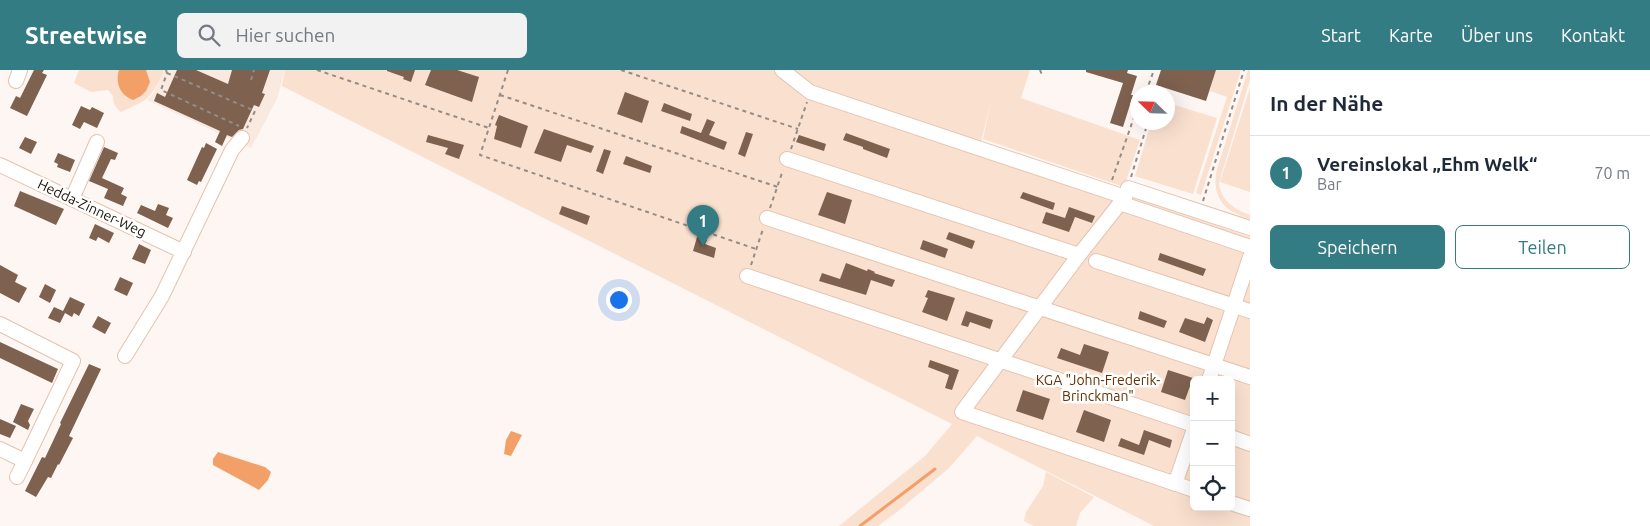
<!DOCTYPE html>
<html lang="de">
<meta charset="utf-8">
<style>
:root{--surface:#fff;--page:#f2f2f3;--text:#1f2937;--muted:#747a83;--line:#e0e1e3;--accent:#347c83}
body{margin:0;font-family:Ubuntu,sans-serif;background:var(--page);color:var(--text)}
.controls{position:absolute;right:15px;bottom:15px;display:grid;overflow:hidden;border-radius:8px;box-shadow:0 5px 20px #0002}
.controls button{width:45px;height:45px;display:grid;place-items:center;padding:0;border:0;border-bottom:1px solid var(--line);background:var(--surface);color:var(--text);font:25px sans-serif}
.compass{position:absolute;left:1130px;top:15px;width:45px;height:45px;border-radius:50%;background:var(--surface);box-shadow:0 5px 20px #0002;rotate:293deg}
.you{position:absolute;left:618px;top:229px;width:18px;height:18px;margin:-12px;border:4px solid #fff;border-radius:50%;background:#1a73e8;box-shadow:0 0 0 8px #1a73e833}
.badge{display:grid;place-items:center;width:32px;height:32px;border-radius:50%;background:var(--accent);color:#fff;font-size:16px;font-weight:700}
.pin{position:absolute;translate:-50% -41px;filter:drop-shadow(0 1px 2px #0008)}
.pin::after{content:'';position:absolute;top:26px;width:18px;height:15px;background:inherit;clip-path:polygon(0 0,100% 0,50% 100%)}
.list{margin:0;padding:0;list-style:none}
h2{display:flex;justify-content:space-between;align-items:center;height:65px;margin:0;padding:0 20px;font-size:21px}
h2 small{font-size:16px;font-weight:400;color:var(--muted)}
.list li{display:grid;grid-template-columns:32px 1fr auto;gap:15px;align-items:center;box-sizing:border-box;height:75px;padding:0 20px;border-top:1px solid var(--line)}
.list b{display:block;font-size:19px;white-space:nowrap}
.list p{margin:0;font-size:16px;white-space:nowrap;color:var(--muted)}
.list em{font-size:16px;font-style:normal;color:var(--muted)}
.actions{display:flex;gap:10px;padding:15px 20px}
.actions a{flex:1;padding:11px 0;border:1px solid var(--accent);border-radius:8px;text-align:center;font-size:18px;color:var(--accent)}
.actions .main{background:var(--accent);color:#fff}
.icon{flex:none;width:28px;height:28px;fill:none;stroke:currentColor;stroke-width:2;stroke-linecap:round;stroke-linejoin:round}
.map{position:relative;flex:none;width:1250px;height:456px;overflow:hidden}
header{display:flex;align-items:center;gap:30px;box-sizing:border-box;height:70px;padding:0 25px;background:var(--accent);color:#fff}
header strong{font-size:24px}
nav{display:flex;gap:28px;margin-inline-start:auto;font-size:18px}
.search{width:350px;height:45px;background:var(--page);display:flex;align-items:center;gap:12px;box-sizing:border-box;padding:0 18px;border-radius:8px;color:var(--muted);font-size:19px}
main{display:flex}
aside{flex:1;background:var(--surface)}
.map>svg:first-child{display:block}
</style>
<header>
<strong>Streetwise</strong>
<div class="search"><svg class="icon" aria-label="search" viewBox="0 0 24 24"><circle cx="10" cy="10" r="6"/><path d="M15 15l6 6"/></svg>Hier suchen</div>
<nav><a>Start</a><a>Karte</a><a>Über uns</a><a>Kontakt</a></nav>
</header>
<main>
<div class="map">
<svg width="1250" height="456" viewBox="0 0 1250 456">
<rect width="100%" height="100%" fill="#fdf6f2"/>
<path fill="#fae9df" d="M162,0H285L277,29L251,78L147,30L153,24L163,3Z"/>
<g fill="#fae0cf" fill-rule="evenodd">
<path d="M79,0H162L163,3C149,31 149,29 121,42C115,37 113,33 113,26L108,20L91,22L74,13Z"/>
<path d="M285,0H1030L1021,28L1140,70L1124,117L983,69L991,31L981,72L1250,167V456H1154L977,366L949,398L897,442L878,456H839L925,386L952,354L282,16ZM1194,310H1231V437H1194Z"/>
<path d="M1216,0H1241L1201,125L1196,123L1227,27L1210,21Z"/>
<path d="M1248,0H1250V10L1219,113C1221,131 1234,139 1250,145V149C1225,141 1213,130 1216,103Z"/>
<path d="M1250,18V122L1220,112Z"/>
<path d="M1168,33L1217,48L1193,124L1135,106L1151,53L1168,52Z"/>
<path d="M1046,402L1094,427L1080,443L1076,456H1034L1024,451L1026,442L1043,416Z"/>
</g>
<g fill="#f2a068">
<path d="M119,0H146L150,12L146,21L141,26L133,30C120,25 115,13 119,0Z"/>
<path d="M511,361L522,365L511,386L504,384L506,370Z"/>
<path d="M218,382L265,397L271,402L268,410L259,420L213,395V389Z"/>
</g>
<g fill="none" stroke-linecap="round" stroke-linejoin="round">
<path stroke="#f2a068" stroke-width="3" d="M860,456L935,399"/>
</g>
<g fill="#7e614e">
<path d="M34,0H44L42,3L47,5L27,46L10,38L16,26L20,28Z"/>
<path d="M177,0H196L228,14L232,0H270L262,23L265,24L259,37L254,35L243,59L239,60L232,67L227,65L222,76L215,72L220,61L154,31L157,23L165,27Z"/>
<path d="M387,0H415L411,12L403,9L404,7L387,1Z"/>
<path d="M431,0H457L479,7L472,32L425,15Z"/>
<path d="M1086,0H1128L1127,3L1137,6L1131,25H1133L1123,57L1110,53L1123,13L1086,2Z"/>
<path d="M1161,0H1216L1206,31L1156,15Z"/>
<path d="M625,22L649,31L642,53L617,44Z"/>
<path d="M664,33L692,44L690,51L661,41Z"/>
<path d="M81,36L90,40L92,37L104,43L97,58L84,52L80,59L72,55Z"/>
<path d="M499,45L528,56L521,78L494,69L497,56L495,55Z"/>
<path d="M707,49L715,52L709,65L727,72L724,80L680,63L682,56L701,63Z"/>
<path d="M544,59L594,76L591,83L567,75L561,92L534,83Z"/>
<path d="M746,62L753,64L745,87L738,84Z"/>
<path d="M846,63L890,79L887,88L863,79V77L843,70Z"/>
<path d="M428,65L464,75L459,89L445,84L448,78L426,72Z"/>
<path d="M799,65L826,74L824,81L796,72Z"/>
<path d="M25,67L37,72L31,84L19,78Z"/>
<path d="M206,73L217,79L201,112L199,111L197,115L187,110L202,77L204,78Z"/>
<path d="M104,77L118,83L115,90L111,89L102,108L124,118L121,124L127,127L123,136L104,128L108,119L89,111Z"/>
<path d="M604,79L611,81L603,104L596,101Z"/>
<path d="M58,83L75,90L70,102L57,97L58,94L54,92Z"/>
<path d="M626,86L652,96L650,103L623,94Z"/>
<path d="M20,121L64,139L56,155L14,136Z"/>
<path d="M827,122L852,130L845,154L818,145Z"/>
<path d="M1023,122L1055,133L1053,140L1020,128Z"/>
<path d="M158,134L169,138L166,145L173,148L168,158L137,143L141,135L155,141Z"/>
<path d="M562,136L590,146L587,155L559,144Z"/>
<path d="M1069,137L1095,146L1092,153L1075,147L1069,162L1042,153L1046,142L1065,148Z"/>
<path d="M95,154L114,163L109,173L98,167L96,171L89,168Z"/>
<path d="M949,162L975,171L972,179L946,169Z"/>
<path d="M697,167L707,170L705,174L716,178L714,188L693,181Z"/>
<path d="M923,170L948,179L945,188L920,179Z"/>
<path d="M139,174L151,180L145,194L132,189Z"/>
<path d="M1160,183L1206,199L1203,206L1158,190Z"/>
<path d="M846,193L867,201L868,199L875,202L874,203L895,210L892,217L871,210L866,225L819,211L822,203L840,209Z"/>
<path d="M0,195L18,205L15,212L27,218L19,233L0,223Z"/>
<path d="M120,207L133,213L127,226L114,220Z"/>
<path d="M45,214L56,220L50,233L39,227Z"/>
<path d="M928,220L955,228L947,251L922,242L928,228L925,227Z"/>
<path d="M70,227L85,234L79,246L74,243L72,247L65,243L60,253L48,248L54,237L63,241Z"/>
<path d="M966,241L993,250L990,259L970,252L968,257L961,255Z"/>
<path d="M1140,241L1167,251L1164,258L1138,249Z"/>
<path d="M98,246L111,253L105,264L92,257Z"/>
<path d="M1207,247L1213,250L1205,272L1179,262L1185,248L1204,254Z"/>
<path d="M0,272L58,299L52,313L0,288Z"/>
<path d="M1084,274L1109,282L1102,303L1057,288L1061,278L1080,285Z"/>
<path d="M930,290L959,300L952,320L945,318L949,305L928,297Z"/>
<path d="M89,294L101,299L69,366L73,368L59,395L58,394L51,408L48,407L36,427L25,421L42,387L45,388L61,354L60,353Z"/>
<path d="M1168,300L1193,308L1185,330L1161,322Z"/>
<path d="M1023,320L1050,329L1043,350L1016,341Z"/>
<path d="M21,334L34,339L28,351L30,355L28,360L13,352Z"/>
<path d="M1084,340L1111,350L1104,372L1076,362Z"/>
<path d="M0,349L16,356L10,368L0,364Z"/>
<path d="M1144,360L1172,370L1170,378L1149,370L1144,385L1118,376L1121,368L1139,375Z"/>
</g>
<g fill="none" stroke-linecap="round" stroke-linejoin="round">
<g stroke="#e4c3ae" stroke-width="16">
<g id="minor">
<path d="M782,0L810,22L1125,127L1079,185L962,342L1194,420"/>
<path d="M16,11L20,0"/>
<path d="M787,89L1079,185"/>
<path d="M0,95L184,182"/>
<path d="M1125,127L1128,118L1250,158"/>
<path d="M72,129L97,72"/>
<path d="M1120,133L1250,177"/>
<path d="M767,148L1250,307"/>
<path d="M1096,191L1250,241"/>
<path d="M747,206L1194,355"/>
<path d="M0,254L73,291L25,391L0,379"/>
<path d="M125,286L162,226L232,80L242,68"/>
<path d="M1209,310L1250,187"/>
<path d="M1231,367L1250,374"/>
<path d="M17,407L25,391"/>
<path d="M1175,414L1194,359"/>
<path d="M1231,433L1250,439"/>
</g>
</g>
<g stroke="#958c87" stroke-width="2" stroke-dasharray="4 4" stroke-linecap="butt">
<path d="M166,0L167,3L161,20L239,56"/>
<path d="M317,0L489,58"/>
<path d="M508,0L480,85L756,179"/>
<path d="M621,0L798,59"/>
<path d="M1040,0L1042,5"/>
<path d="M167,3L255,41L247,58"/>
<path d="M251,10L254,0"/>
<path d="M1146,22L1154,0"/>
<path d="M500,25L778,117"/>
<path d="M791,79L807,32"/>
<path d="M1131,107L1148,52"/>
<path d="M1112,110L1138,36"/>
<path d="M1203,131L1244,0"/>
<path d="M770,138L783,100"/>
<path d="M751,195L763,159"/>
</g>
<use href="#minor" stroke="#fff" stroke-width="14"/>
</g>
<g text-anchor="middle" stroke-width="5" stroke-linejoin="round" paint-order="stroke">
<g font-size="14" fill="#1e130b" stroke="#fff">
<text transform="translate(92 138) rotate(25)" y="5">Hedda-Zinner-Weg</text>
</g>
<g font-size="14" fill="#653103" stroke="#fff">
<text x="1098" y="315">KGA "John-Frederik-<tspan x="1098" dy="16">Brinckman"</tspan></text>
</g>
</g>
</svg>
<div class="controls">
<button>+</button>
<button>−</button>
<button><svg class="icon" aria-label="locate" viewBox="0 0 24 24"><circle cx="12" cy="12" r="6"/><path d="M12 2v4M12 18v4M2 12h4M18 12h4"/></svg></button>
</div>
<svg class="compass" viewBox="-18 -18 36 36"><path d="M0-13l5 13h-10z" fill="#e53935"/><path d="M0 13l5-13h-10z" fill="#747a83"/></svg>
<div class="you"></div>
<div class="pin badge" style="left:703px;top:176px">1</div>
</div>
<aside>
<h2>In der Nähe<small></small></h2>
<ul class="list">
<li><span class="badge">1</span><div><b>Vereinslokal „Ehm Welk“</b><p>Bar</p></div><em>70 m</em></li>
</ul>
<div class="actions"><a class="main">Speichern</a><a>Teilen</a></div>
</aside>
</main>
